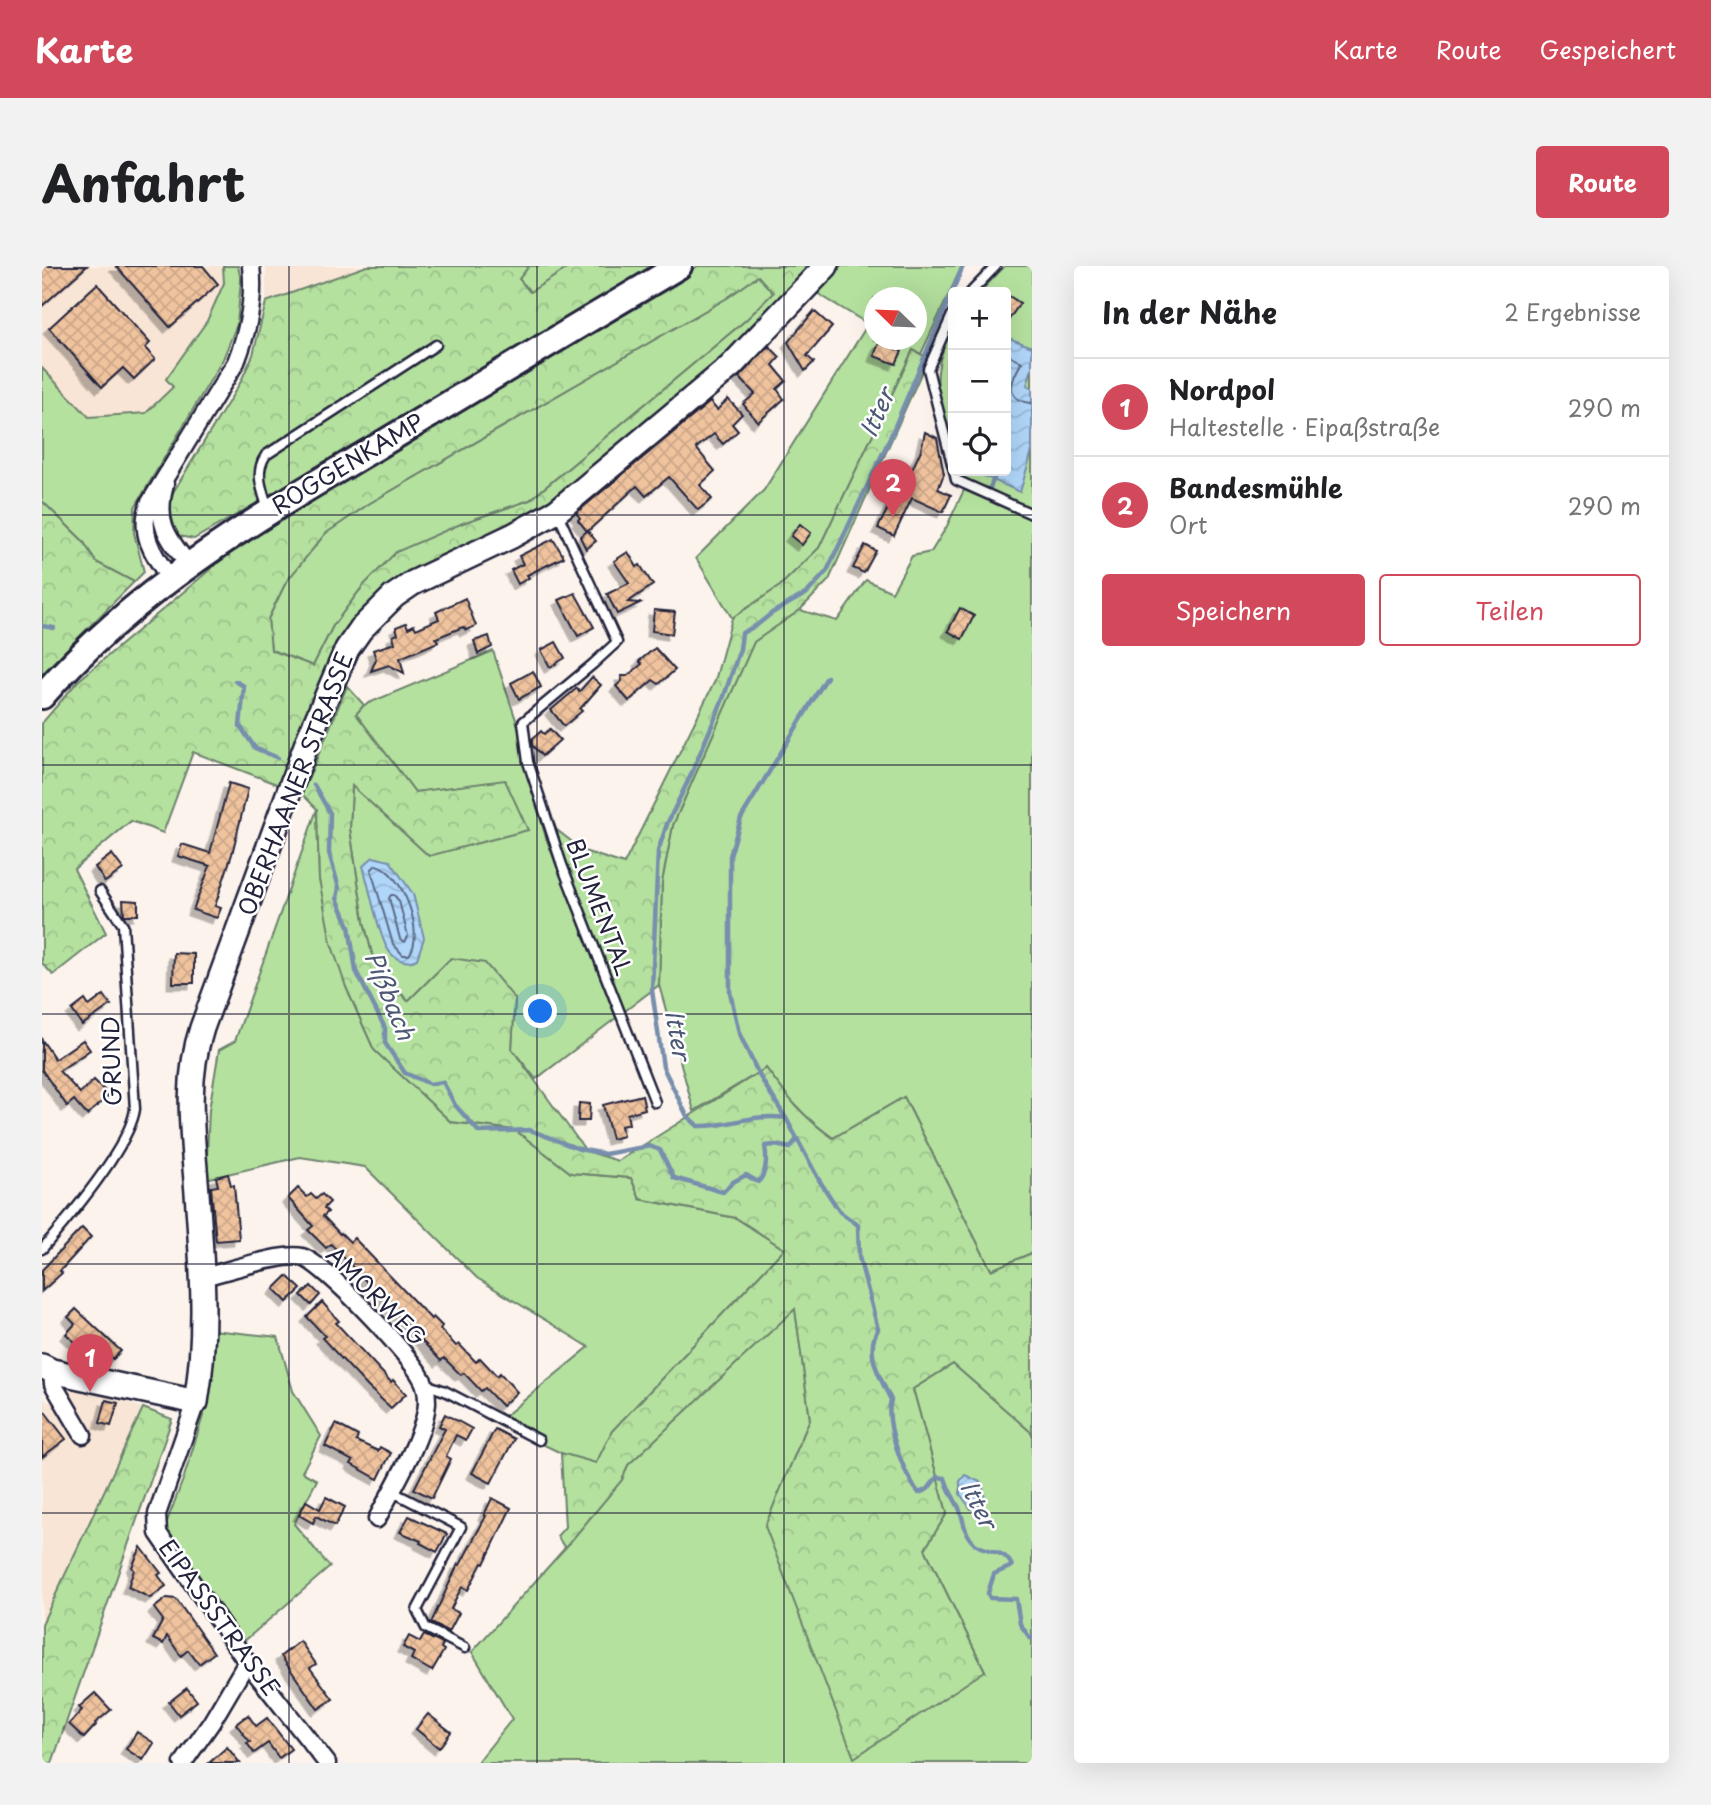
<!DOCTYPE html>
<html lang="de">
<meta charset="utf-8">
<style>
:root{--surface:#fff;--page:#f2f2f2;--text:#202124;--muted:#757577;--line:#e0e0e0;--accent:#d1495b}
body{margin:0;font-family:"Playpen Sans",sans-serif;background:var(--page);color:var(--text)}
.controls{position:absolute;right:21px;top:21px;display:grid;overflow:hidden;border-radius:7px;box-shadow:0 7px 28px #0002}
.controls button{width:63px;height:63px;display:grid;place-items:center;padding:0;border:0;border-bottom:2px solid var(--line);background:var(--surface);color:var(--text);font:35px sans-serif}
.compass{position:absolute;left:822px;top:21px;width:63px;height:63px;border-radius:50%;background:var(--surface);box-shadow:0 7px 28px #0002;rotate:293deg}
.you{position:absolute;left:499px;top:746px;width:24px;height:24px;margin:-18px;border:5px solid #fff;border-radius:50%;background:#1a73e8;box-shadow:0 0 0 10px #1a73e833}
.badge{display:grid;place-items:center;width:46px;height:46px;border-radius:50%;background:var(--accent);color:#fff;font-size:23px;font-weight:700}
.pin{position:absolute;translate:-50% -58px;filter:drop-shadow(0 2px 4px #0008)}
.pin::after{content:'';position:absolute;top:37px;width:24px;height:21px;background:inherit;clip-path:polygon(0 0,100% 0,50% 100%)}
.list{margin:0;padding:0;list-style:none}
h2{display:flex;justify-content:space-between;align-items:center;height:91px;margin:0;padding:0 28px;font-size:30px}
h2 small{font-size:23px;font-weight:400;color:var(--muted)}
.list li{display:grid;grid-template-columns:46px 1fr auto;gap:21px;align-items:center;box-sizing:border-box;height:98px;padding:0 28px;border-top:2px solid var(--line)}
.list b{display:block;font-size:26px;white-space:nowrap}
.list p{margin:0;font-size:23px;white-space:nowrap;color:var(--muted)}
.list em{font-size:23px;font-style:normal;color:var(--muted)}
.actions{display:flex;gap:14px;padding:21px 28px}
.actions a{flex:1;padding:16px 0;border:2px solid var(--accent);border-radius:7px;text-align:center;font-size:24px;color:var(--accent)}
.actions .main{background:var(--accent);color:#fff}
.icon{flex:none;width:38px;height:38px;fill:none;stroke:currentColor;stroke-width:2;stroke-linecap:round;stroke-linejoin:round}
.map{position:relative;flex:none;width:990px;height:1497px;overflow:hidden;border-radius:7px}
header{display:flex;align-items:center;gap:42px;box-sizing:border-box;height:98px;padding:0 35px;background:var(--accent);color:#fff}
header strong{font-size:33px}
nav{display:flex;gap:38px;margin-inline-start:auto;font-size:24px}
.intro{display:flex;align-items:center;justify-content:space-between;box-sizing:border-box;height:168px;padding:0 42px}
h1{margin:0;font-size:49px}
.button{padding:18px 32px;border-radius:7px;background:var(--accent);color:#fff;font-size:24px;font-weight:700}
main{display:flex;gap:42px;padding:0 42px}
aside{flex:1;background:var(--surface);border-radius:7px;box-shadow:0 7px 28px #0002}
.map>svg:first-child{display:block}
</style>
<header>
<strong>Karte</strong>
<nav><a>Karte</a><a>Route</a><a>Gespeichert</a></nav>
</header>
<div class="intro"><h1>Anfahrt</h1><a class="button">Route</a></div>
<main>
<div class="map">
<svg width="990" height="1497" viewBox="0 0 990 1497">
<defs>
<pattern id="forest-crowns" width="20" height="18" patternUnits="userSpaceOnUse" patternTransform="scale(1.75)"><rect width="20" height="18" fill="#b5e19f"/><path d="M2 6a3 3 0 1 1 6 0M12 15a3 3 0 1 1 6 0" fill="none" stroke="#9bc18a"/></pattern>
<pattern id="water-waves" width="16" height="10" patternUnits="userSpaceOnUse" patternTransform="scale(1.75)"><rect width="16" height="10" fill="#b0d6f9"/><path d="M0 5q4-4 8 0t8 0" fill="none" stroke="#97b7d6"/></pattern>
<pattern id="building-cross-hatch" width="8" height="8" patternUnits="userSpaceOnUse" patternTransform="scale(1.75)"><rect width="8" height="8" fill="#efc39e"/><path d="M0 0l8 8M0 8l8-8" fill="none" stroke="#cda789"/></pattern>
<filter id="shadow"><feDropShadow dx="-5.5" dy="5.5" stdDeviation="0" flood-color="#0004"/></filter>
</defs>
<rect width="100%" height="100%" fill="#fcf3ec"/>
<filter id="ink" filterUnits="userSpaceOnUse"><feTurbulence type="fractalNoise" baseFrequency=".0143" numOctaves="2"/><feDisplacementMap in="SourceGraphic" scale="14" xChannelSelector="R" yChannelSelector="G"/><feConvolveMatrix kernelMatrix="1 2 1 2 8 2 1 2 1" color-interpolation-filters="sRGB"/></filter>
<g filter="url(#ink)">
<g fill="#f8e5d5">
<path d="M0,0H181L182,17L165,55L124,113L132,121L104,147L47,151L0,102Z"/>
<path d="M224,0H325L224,36Z"/>
<path d="M28,1118L101,1142L0,1358V1130L7,1137Z"/>
</g>
<g fill="#b5e19f" stroke="#6c826d" stroke-width="2" fill-rule="evenodd">
<path d="M181,0H196L199,14L195,58L181,93L93,241L92,267L102,306L92,316L54,296L41,275L0,235V102L47,151L104,147L131,121L124,113L165,55L182,17Z"/>
<path d="M487,0H529L488,26L477,13Z"/>
<path d="M791,0H920L879,88L871,84L777,282L738,320L690,352L654,292L722,224L826,58L770,24ZM832,32H874V74H832Z"/>
<path d="M963,0H990V244L917,210L916,205H964V26H938Z"/>
<path d="M716,10L732,27L704,54L488,234L421,257L321,320L291,360L271,400L229,384L226,353L244,316L282,268L328,237L685,32Z"/>
<path d="M911,61V186C898,134 884,112 911,61Z"/>
<path d="M922,224L990,254V987L949,1004L862,831L791,872C760,850 746,832 724,802L652,845L617,719L620,616L631,559L712,375L758,344L795,355L824,314L850,326L870,290L889,286L905,260Z"/>
<path d="M451,385L477,463L479,485L504,572L574,752L494,813L470,783L473,733L409,692L366,735L333,700L322,656L308,563L310,519L387,590L463,515L373,526L314,448L322,439Z"/>
<path d="M275,543L277,613L304,721L332,784L409,856L473,864L529,907L589,912L598,933L694,952L742,983L570,1165L554,1198L519,1187L458,1158L463,1150L547,1081L435,1012L323,901L258,891L164,913L167,844L177,784L193,775Z"/>
<path d="M753,1042L768,1153L723,1261L943,1405L883,1283L905,1247L871,1123L911,1098L990,1167V1497H435L470,1453L430,1386L523,1282L579,1214L586,1199Z"/>
<path d="M170,1064L236,1071L251,1125L279,1170L260,1206L275,1214L252,1258L288,1301L200,1377L138,1288L123,1261L142,1211L165,1137Z"/>
</g>
<g fill="url(#forest-crowns)" stroke="#6c826d" stroke-width="2" fill-rule="evenodd">
<path d="M325,0H487L477,13L488,26L529,0H629L152,273L137,270C126,257 126,244 130,228L198,117L211,89L224,36Z"/>
<path d="M656,0H773L714,64L514,239L342,328L240,520L151,486L121,567L89,555L32,603L64,667L11,709L0,697V457L36,415L171,301L254,236ZM716,10L731,27L704,54L488,234L421,257L354,286L321,320L291,360L271,400L229,384L226,353L244,316L283,268L328,237L685,32Z"/>
<path d="M871,84L886,92L787,314L758,344L712,376L631,559L620,616L617,719L583,745L511,561L542,585L582,598L673,415L690,352L738,320L777,282Z"/>
<path d="M0,235L41,275L54,296L92,316L0,408Z"/>
<path d="M305,420L322,439L314,448L373,526L463,514L486,564L387,590L310,520L308,563L322,656L333,700L366,735L409,692L443,697L473,733L470,783L544,885L576,895L724,802C745,831 761,851 791,872L862,831L949,1004L990,987V1167L911,1098L871,1123L905,1247L883,1283L943,1405L812,1492L723,1260L768,1153L753,1043L586,1199L580,1214L523,1282L515,1270L523,1261L519,1187L554,1197L570,1165L742,983L694,952L598,933L589,912L529,907L473,864L409,856L332,784L304,721L289,677L277,613L275,543L260,528Z"/>
<path d="M101,1142L130,1153L10,1497H0V1358Z"/>
</g>
<g fill="url(#water-waves)" stroke="#778ead" stroke-width="2">
<path d="M964,71L990,81V102L985,119L990,122V185L978,226L942,210L937,205H964Z"/>
<path d="M911,78V147C905,124 899,100 911,78Z"/>
<path d="M331,591L348,595L371,628L382,672L375,693C363,699 350,693 344,680C334,658 328,624 321,600Z"/>
<path d="M923,1209L940,1217L943,1233L937,1240L929,1243L918,1228V1215Z"/>
</g>
<g fill="none" stroke-linecap="round" stroke-linejoin="round">
<g stroke="#5b6a87" stroke-width="2">
<path d="M964,88L980,96C970,112 960,134 990,137"/>
<path d="M334,599C360,605 384,668 367,689H361L351,678L329,604Z"/>
<path d="M349,629H352L357,635L366,670L363,676L358,673L347,632Z"/>
</g>
<g stroke="#778ead" stroke-width="4.5">
<path d="M921,0L848,172L785,305L765,327L730,347L715,359L700,367L698,383L681,433L648,511L625,558L616,585L610,724L621,801L645,850L656,860C688,861 709,847 744,852L777,914L798,946L816,959L817,991L836,1063C822,1087 838,1111 849,1134C842,1157 862,1209 877,1227L886,1223L895,1211L903,1212C907,1226 911,1230 917,1242C922,1254 922,1269 933,1278C946,1287 963,1283 970,1300L952,1308L946,1327L948,1332L974,1333L978,1358L988,1372L990,1371"/>
<path d="M947,224L955,205"/>
<path d="M0,360L12,362"/>
<path d="M193,415L202,420L198,460L213,482L236,492"/>
<path d="M272,519L288,547L287,587L297,622L295,632L307,660L314,705L343,762V777L363,807L388,818L401,816L413,839L437,866L488,864L537,883L563,888L607,880L618,884L632,912L681,926L691,916L704,909L716,916C725,907 725,892 723,880L733,879L748,882L755,873"/>
<path d="M743,851L717,809L697,767L688,726V590L699,552L785,411"/>
</g>
</g>
<g fill="url(#building-cross-hatch)" stroke="#22223b" stroke-width="2" filter="url(#shadow)">
<path d="M0,0H45L0,40Z"/>
<path d="M74,0H161L176,18L128,61Z"/>
<path d="M55,18L108,77L103,82L113,93L92,113L81,102L60,121L7,62Z"/>
<path d="M964,28L978,37L964,58Z"/>
<path d="M772,45L790,61L765,90L772,96L763,105L746,76Z"/>
<path d="M837,77L860,85L854,98L832,90Z"/>
<path d="M727,80L738,91L731,99L744,115L735,123L742,133L716,156L701,138L713,128L697,111Z"/>
<path d="M686,133L700,148L690,158L696,165L681,178L672,168L654,182L673,205L658,219L670,233L656,244L627,211L604,230L595,220L546,265L554,275L544,283L538,271L545,265L536,254L538,252L534,247L668,136L675,144Z"/>
<path d="M883,166L895,172L902,208L896,223L909,229L901,246L870,232L852,270L836,262L849,236L854,239L879,184Z"/>
<path d="M758,258L769,267L760,279L749,270Z"/>
<path d="M511,273L522,291L485,309L487,312L476,318L469,304L481,298L477,290Z"/>
<path d="M823,279L834,285L822,307L811,302Z"/>
<path d="M586,286L595,301L598,299L611,319L586,336L598,337L575,348L565,328L587,317L572,295Z"/>
<path d="M533,327L552,361L536,370L517,334Z"/>
<path d="M423,332L434,360L424,364L421,361L394,372L396,376L358,392L362,407L347,399L329,405L334,393L331,384L353,377L351,370L356,368L354,361L364,357L366,362L372,359L374,363L397,353L394,346Z"/>
<path d="M918,342L932,350L920,373L906,365Z"/>
<path d="M612,344L633,346L630,368L610,365Z"/>
<path d="M447,370L450,381L436,388L432,375Z"/>
<path d="M514,376L523,392L508,401L499,384Z"/>
<path d="M613,382L633,404L617,418L611,414L587,435L574,420L580,415L579,410H585L600,398L597,395Z"/>
<path d="M491,405L499,421L477,433L469,417Z"/>
<path d="M550,411L559,419L538,443L540,445L522,460L509,444L535,422L537,426Z"/>
<path d="M508,463L518,474L500,490L490,479V473L499,465L502,468Z"/>
<path d="M187,517L206,523L190,588L173,640L179,642L175,652L151,644L168,600L136,590L140,578L168,587Z"/>
<path d="M70,588L81,603L63,616L53,601Z"/>
<path d="M81,634L96,635V649H82Z"/>
<path d="M132,687L152,688V717H131Z"/>
<path d="M62,729L69,739L40,759L30,744L43,734L47,740Z"/>
<path d="M0,774L13,793L41,774L48,784L17,805L38,827L52,814L67,829L45,849L32,834L25,840L0,804Z"/>
<path d="M600,829L603,843L585,848L587,858L579,860L581,870L570,873L561,839Z"/>
<path d="M537,837L548,838L547,855H536Z"/>
<path d="M186,908L189,919H192L197,973L174,975L169,921L176,920L174,911Z"/>
<path d="M256,922L265,931L269,928L274,933L280,928L288,936L282,942L286,946L281,950L298,968L299,967L308,976L312,972L389,1053L391,1051L400,1060L398,1063L414,1080L417,1078L434,1096L438,1092L455,1110L458,1107L475,1126L460,1140L443,1122L439,1125L422,1107L419,1109L402,1092L399,1095L289,978L284,982L266,964L271,960L246,932Z"/>
<path d="M40,962L49,971L18,1005L20,1007L0,1025V1004Z"/>
<path d="M245,1010L259,1023L245,1036L232,1023Z"/>
<path d="M269,1020L278,1029L269,1039L259,1029Z"/>
<path d="M280,1036L297,1055L294,1057L349,1116L351,1114L364,1128L349,1142L326,1121L280,1072L283,1070L265,1051Z"/>
<path d="M34,1043L79,1085L71,1093L56,1079L47,1089L24,1068L33,1058L26,1051Z"/>
<path d="M64,1134L76,1137L69,1160L58,1157Z"/>
<path d="M0,1142L24,1173L0,1191Z"/>
<path d="M403,1148L430,1163L424,1174L414,1169L404,1190L409,1193L390,1232L372,1223L403,1163L397,1160Z"/>
<path d="M294,1158L316,1170L314,1175L336,1185L338,1181L349,1187L336,1213L309,1198L311,1195L283,1180Z"/>
<path d="M453,1163L472,1173L449,1217L430,1207Z"/>
<path d="M284,1231L303,1241L293,1260L274,1250L271,1257L257,1249L264,1235L278,1243Z"/>
<path d="M450,1232L469,1242L442,1298L440,1297L426,1324L420,1321L414,1332L409,1343L417,1347L407,1366L389,1357L416,1298L418,1299L444,1250L442,1249Z"/>
<path d="M367,1250L405,1268L395,1286L378,1277L379,1275L358,1266Z"/>
<path d="M99,1281L119,1307L116,1309L124,1320L108,1332L86,1321L92,1304L90,1301Z"/>
<path d="M125,1332L134,1333L172,1387L157,1398L146,1384L139,1390L125,1370L121,1378L111,1373L121,1354L112,1342Z"/>
<path d="M382,1369L401,1378L399,1382L402,1384L390,1405L369,1393L372,1387L361,1381L367,1370L378,1376Z"/>
<path d="M258,1375L274,1398L268,1402L291,1433L276,1443L239,1390Z"/>
<path d="M145,1422L155,1435L137,1449L127,1436Z"/>
<path d="M53,1427L69,1444L53,1457L54,1459L42,1472L27,1458L40,1444L37,1441Z"/>
<path d="M386,1448L409,1466L397,1482L374,1463Z"/>
<path d="M206,1449L214,1460L225,1452L249,1483L237,1492L226,1477L212,1487L205,1477L208,1476L194,1458Z"/>
<path d="M95,1466L112,1477L101,1494L84,1483Z"/>
<path d="M185,1481L198,1497H167Z"/>
</g>
<g fill="none" stroke-linecap="round" stroke-linejoin="round">
<g stroke="#22223b" stroke-width="13">
<g id="lane">
<path d="M929,26L954,0"/>
<path d="M911,47L886,103L911,202"/>
<path d="M912,205L914,214L990,248"/>
<path d="M226,243C220,224 212,206 224,189L394,79"/>
<path d="M516,248L575,376L551,398L481,456L486,496L520,599L613,836"/>
<path d="M0,983C26,953 88,880 93,843L81,659L58,625"/>
<path d="M383,1118L403,1125L497,1174"/>
<path d="M349,1225L419,1261L375,1344L384,1362L423,1382"/>
</g>
</g>
<g stroke="#22223b" stroke-width="21">
<g id="street">
<path d="M123,218C113,256 124,269 146,298"/>
<path d="M128,312C110,288 97,267 107,238L194,96C206,65 213,33 209,0"/>
<path d="M161,1011C183,1006 241,986 260,991C282,997 367,1088 379,1111C384,1118 385,1127 385,1136C384,1168 350,1223 335,1253"/>
<path d="M10,1105L11,1118L41,1169"/>
<path d="M154,1136L115,1248L116,1267L205,1396L285,1497"/>
<path d="M141,1497L169,1457L205,1396"/>
</g>
</g>
<g stroke="#22223b" stroke-width="28">
<path id="secondary" d="M0,1100L10,1105L154,1136C166,1067 160,997 155,927C151,872 142,816 160,762L266,474L305,383L319,363L352,330L371,317L470,270L515,245L689,100L784,0"/>
</g>
<g stroke="#22223b" stroke-width="30">
<path id="primary" d="M0,430C96,321 215,252 338,179C438,119 537,59 637,0"/>
</g>
<use href="#lane" stroke="#fff" stroke-width="8"/>
<use href="#street" stroke="#fff" stroke-width="16"/>
<use href="#secondary" stroke="#fff" stroke-width="23"/>
<use href="#primary" stroke="#fff" stroke-width="24"/>
</g>
</g>
<path fill="none" stroke="#22223b" stroke-width="2" stroke-opacity="0.55" d="M247,0V1497M495,0V1497M742,0V1497M0,249H990M0,499H990M0,748H990M0,998H990M0,1247H990"/>
<g text-anchor="middle" stroke-width="5" stroke-linejoin="round" paint-order="stroke">
<g font-size="23" fill="#22223b" stroke="#fff">
<text transform="translate(306 198) rotate(-31)" y="8">ROGGENKAMP</text>
<text transform="translate(254 518) rotate(-69)" y="8">OBERHAANER STRASSE</text>
<text transform="translate(557 641) rotate(69)" y="8">BLUMENTAL</text>
<text transform="translate(70 795) rotate(-92)" y="8">GRUND</text>
<text transform="translate(334 1030) rotate(45)" y="8">AMORWEG</text>
<text transform="translate(177 1352) rotate(54)" y="8">EIPASSSTRASSE</text>
</g>
<g font-size="24" font-style="italic" fill="#4d5874" stroke="#fff">
<text transform="translate(836 147) rotate(-66)" y="8">Itter</text>
<text transform="translate(347 730) rotate(68)" y="8">Pißbach</text>
<text transform="translate(635 769) rotate(80)" y="8">Itter</text>
<text transform="translate(936 1239) rotate(63)" y="8">Itter</text>
</g>
</g>
</svg>
<div class="controls">
<button>+</button>
<button>−</button>
<button><svg class="icon" aria-label="locate" viewBox="0 0 24 24"><circle cx="12" cy="12" r="6"/><path d="M12 2v4M12 18v4M2 12h4M18 12h4"/></svg></button>
</div>
<svg class="compass" viewBox="-18 -18 36 36"><path d="M0-13l5 13h-10z" fill="#e53935"/><path d="M0 13l5-13h-10z" fill="#757577"/></svg>
<div class="you"></div>
<div class="pin badge" style="left:48px;top:1126px">1</div>
<div class="pin badge" style="left:851px;top:251px">2</div>
</div>
<aside>
<h2>In der Nähe<small>2 Ergebnisse</small></h2>
<ul class="list">
<li><span class="badge">1</span><div><b>Nordpol</b><p>Haltestelle · Eipaßstraße</p></div><em>290 m</em></li>
<li><span class="badge">2</span><div><b>Bandesmühle</b><p>Ort</p></div><em>290 m</em></li>
</ul>
<div class="actions"><a class="main">Speichern</a><a>Teilen</a></div>
</aside>
</main>
